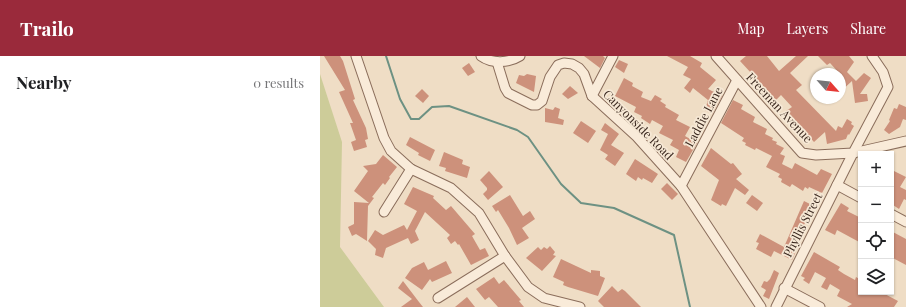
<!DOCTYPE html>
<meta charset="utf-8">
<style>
:root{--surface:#fff;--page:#f6f6f6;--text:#202124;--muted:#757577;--line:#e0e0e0;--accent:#9a2a3b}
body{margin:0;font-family:"Playfair Display",serif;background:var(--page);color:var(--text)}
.controls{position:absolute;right:12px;bottom:12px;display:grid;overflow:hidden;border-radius:0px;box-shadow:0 1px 3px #0004}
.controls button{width:36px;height:36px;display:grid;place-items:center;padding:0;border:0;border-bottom:1px solid var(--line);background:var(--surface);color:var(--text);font:20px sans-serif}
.compass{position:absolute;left:490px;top:12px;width:36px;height:36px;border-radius:50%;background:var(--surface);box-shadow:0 1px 3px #0004;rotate:117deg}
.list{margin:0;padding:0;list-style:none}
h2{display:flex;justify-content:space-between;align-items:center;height:52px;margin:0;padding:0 16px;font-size:17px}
h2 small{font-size:13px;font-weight:400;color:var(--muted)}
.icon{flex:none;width:22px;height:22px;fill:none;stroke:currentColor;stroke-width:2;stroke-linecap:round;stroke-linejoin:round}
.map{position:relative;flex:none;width:586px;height:251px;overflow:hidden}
header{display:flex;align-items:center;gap:24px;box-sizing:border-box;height:56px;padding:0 20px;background:var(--accent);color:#fff}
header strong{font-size:19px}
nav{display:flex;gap:22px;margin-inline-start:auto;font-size:14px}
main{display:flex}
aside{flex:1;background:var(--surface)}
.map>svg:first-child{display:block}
</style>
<header>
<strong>Trailo</strong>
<nav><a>Map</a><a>Layers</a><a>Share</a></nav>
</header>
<main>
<aside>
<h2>Nearby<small>0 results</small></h2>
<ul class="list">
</ul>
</aside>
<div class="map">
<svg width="586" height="251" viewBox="0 0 586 251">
<rect width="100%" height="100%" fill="#efddc5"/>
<path fill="#cdcc99" d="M0,18L22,86L20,191L64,251H0Z"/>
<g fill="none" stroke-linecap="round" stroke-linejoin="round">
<path stroke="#6d9183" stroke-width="2" d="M66,0L80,43L91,63H99L112,51L129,50L197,74L208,81L241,128L261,147L294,152L354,179L370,251"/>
</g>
<g fill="#cd917b">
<path d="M4,0H20L23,5L35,43L33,44L46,72L48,83L45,84L47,91L34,95L31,86L36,84L30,67H33L19,36L25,34Z"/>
<path d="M264,0H283L285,2L280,12Z"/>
<path d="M347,0H370L382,7L380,11L396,24L388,33L402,40L392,58L385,54L388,44L373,32L370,37L364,32L371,23L363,19L368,11Z"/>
<path d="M426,0H447L459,15L476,0H488L470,17L482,29L476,34L516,75L518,70L522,72L527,63L532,66L531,68L534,70L529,79L528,78L526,83L507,88L505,76L494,86L466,55L472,51L461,39L456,44L420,5Z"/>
<path d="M498,0H529L534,6L527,16L536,25L544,17L551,22L540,38H547L548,45L535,47L532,25L520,36V18L510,7L507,9Z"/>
<path d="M299,4L308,8L304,17L295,11Z"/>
<path d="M149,7L155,16L148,20L142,12Z"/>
<path d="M207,18L216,20L214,36L196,27L199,19L204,20Z"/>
<path d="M304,22L313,27L312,30L323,36L321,41L331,45L335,39L342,43L340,45L346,49L345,51L359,59L356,64L370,71L365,80L377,87L366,106L356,101L359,94L350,89L353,84L339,77L343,70L332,64L330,68L321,62L322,60L314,56L316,51L295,40Z"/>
<path d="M250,30L258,37L248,43L242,38Z"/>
<path d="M102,33L109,40L103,47L95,40Z"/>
<path d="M413,44L423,49L421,53L435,61L433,66L447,73L445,78L453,82L452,84L457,86L456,88L464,92L460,98L465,100L462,108L472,113L475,107L497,119L501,113L512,118L502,137L489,131L488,133L485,131L483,135L472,128L470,131L461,126L462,123L458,121L460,118L446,111L452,100L436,92L435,94L425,89L426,87L422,85L424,82L401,67Z"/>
<path d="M579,48L586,51V64L583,63L580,71L569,78L564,74L570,65L569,64L574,52L577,53Z"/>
<path d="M235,51L240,53L238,62L244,64L243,69L225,66V52L233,54Z"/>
<path d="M261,65L276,75L268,87L253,77Z"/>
<path d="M285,67L299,78L291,89L304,97L295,110L285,103L288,99L280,94L288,78L281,74Z"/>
<path d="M90,81L115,94L110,105L98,99L99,97L86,89Z"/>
<path d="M391,92L411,108L413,107L422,118L416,123L429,134L425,139L415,132L406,150L402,148L401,150L391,144L399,124L381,110Z"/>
<path d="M124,96L143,104L142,108L150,111L147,122L125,115L126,112L119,110Z"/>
<path d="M63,99L77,111L69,121L70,122L65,129L63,127L52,141L54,142L48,150L47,185L36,178L32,180L28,171L34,168V146L49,147L34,135L48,115L43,110L56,108Z"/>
<path d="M315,103L338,118L332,127L323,122L322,124L318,121L316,125L306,118Z"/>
<path d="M169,115L183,131L168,144L163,138L167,134V132L160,124Z"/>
<path d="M574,115L586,121L580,131L586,134V144L584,143L579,153L573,149L574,147L571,145V120Z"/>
<path d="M347,127L358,138L352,144L341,133Z"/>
<path d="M93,131L114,140L113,142L126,154L131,150L155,178L152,180L160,194L165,192L169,200L151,209L139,188L138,189L135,185L131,188L127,182L130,179L105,156L95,175L99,184L91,188L88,182L66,192L63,202L55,199L56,193L48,185L55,174L63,179L84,169L87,174L97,155L84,148Z"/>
<path d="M190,139L203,160L210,155L215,163L202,172L209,182L197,189L189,172L178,154L176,156L172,150Z"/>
<path d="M432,139L443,147L437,155L426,147Z"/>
<path d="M484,145L494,150L484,169L480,185L475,195H476L472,204L454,195L451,201L436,193L439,187L436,186L440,178L464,191Z"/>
<path d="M521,147L529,152L527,155L541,162V187L517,174L515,179L505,174Z"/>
<path d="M571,175L586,183V209L571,201Z"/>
<path d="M230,190L235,196L233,199L236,200L222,215L206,202L218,191L221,194L224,191L227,193Z"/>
<path d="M494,196L520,211L518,214L524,218L535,224L536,221L541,224V236H561L578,245L574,251H527L532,248L517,240L520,234L510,228L507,234L501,231L506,222L495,216L489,228L483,224L485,222L481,220Z"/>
<path d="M241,203L271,217V214L280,215V220L285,222L278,240L248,231L243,229L244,226L233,221Z"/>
<path d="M126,205L132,217L112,226L110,223L102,234L85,222L92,212L104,206L108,214Z"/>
<path d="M454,214L459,217L449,243L443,240L446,234L441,231L444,225L447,226L450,223Z"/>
<path d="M174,221L179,228L184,224L201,244L199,245L204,251H178L169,241L165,244L156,233Z"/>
<path d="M83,225L99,246L103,251H81L92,243L78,232Z"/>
<path d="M292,230L298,236L302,233L305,235L321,251H284L278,245Z"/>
<path d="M147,241L155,251H135Z"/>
</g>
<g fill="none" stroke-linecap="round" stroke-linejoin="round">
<g stroke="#8a6d5b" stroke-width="11">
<g id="minor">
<path d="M36,0L64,82L71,95L91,113L131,132L159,157L185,200L208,231L224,242L260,251"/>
<path d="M161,0C172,8 189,7 200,0"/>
<path d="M396,0L482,97L496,99L533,97L586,85"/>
<path d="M177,6L185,32L188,37L212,49H217L222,45L230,21L238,9L244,7L252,8L259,12L264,18L272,40L317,81L361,130L441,251"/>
<path d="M272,40L293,0"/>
<path d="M517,129L541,142"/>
<path d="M361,130L417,24"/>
<path d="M64,156L91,113"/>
<path d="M571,158L586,166"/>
<path d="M464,232L500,251"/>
<path d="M118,242L185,200"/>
<path d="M456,251L533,97L568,31L563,16L552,0"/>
</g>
</g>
<use href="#minor" stroke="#f9ebd9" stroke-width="9"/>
</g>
<g text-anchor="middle" stroke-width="3.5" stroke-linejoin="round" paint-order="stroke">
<g font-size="12" fill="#3a281f" stroke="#f6e8d5">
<text transform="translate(459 52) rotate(47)" y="4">Freeman Avenue</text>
<text transform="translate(384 61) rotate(-62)" y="4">Laddie Lane</text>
<text transform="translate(318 69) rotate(45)" y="4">Canyonside Road</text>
<text transform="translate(483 169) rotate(-63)" y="4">Phyllis Street</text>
</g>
</g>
</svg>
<div class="controls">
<button>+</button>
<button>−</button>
<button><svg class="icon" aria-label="locate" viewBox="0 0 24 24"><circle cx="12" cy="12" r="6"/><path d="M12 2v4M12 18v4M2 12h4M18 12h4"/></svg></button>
<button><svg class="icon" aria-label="layers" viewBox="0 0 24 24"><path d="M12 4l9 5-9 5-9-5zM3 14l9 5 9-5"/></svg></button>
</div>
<svg class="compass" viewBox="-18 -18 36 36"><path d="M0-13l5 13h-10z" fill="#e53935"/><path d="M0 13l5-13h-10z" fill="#757577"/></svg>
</div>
</main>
